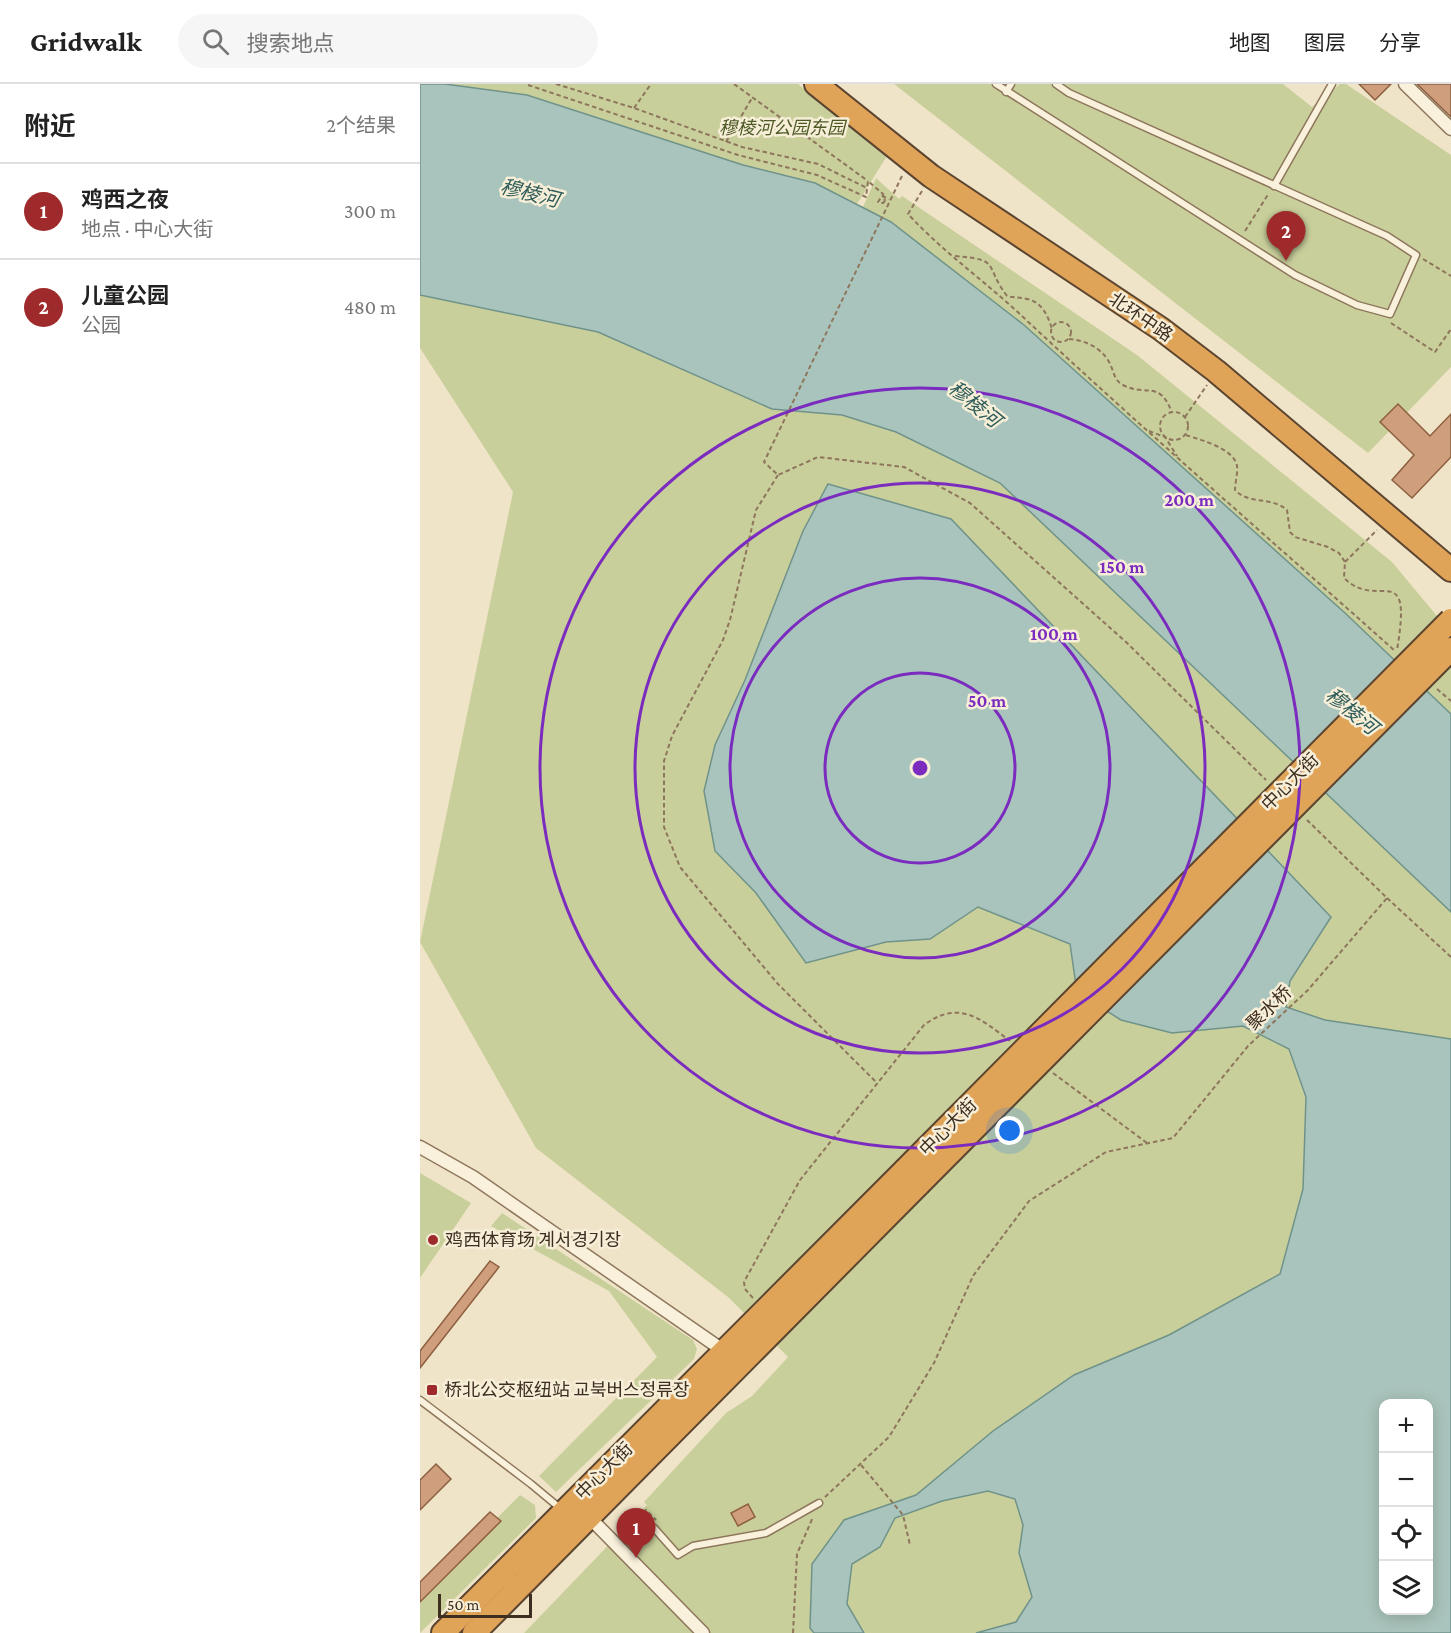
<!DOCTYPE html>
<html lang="zh">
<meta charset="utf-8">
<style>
:root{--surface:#fff;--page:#f6f6f6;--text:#222;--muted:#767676;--line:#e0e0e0;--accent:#9e2a2b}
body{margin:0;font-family:"Crimson Pro","Noto Sans SC","Noto Sans KR",serif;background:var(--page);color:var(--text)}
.controls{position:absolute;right:18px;bottom:18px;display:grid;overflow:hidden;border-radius:12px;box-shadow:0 3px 15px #0003}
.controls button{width:54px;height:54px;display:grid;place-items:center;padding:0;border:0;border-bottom:2px solid var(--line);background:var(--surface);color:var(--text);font:30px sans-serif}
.scale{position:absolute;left:18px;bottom:15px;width:94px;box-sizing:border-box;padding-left:6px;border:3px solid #3d2e20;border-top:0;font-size:16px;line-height:21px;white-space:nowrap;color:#3d2e20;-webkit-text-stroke:4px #f7eed8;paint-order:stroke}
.you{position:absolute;left:590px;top:1047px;width:21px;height:21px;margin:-15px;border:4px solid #fff;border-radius:50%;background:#1a73e8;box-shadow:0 0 0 9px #1a73e833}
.badge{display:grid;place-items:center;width:39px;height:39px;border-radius:50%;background:var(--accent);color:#fff;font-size:20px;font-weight:700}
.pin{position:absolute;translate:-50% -50px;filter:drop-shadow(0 2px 3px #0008)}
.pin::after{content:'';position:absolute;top:32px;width:21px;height:18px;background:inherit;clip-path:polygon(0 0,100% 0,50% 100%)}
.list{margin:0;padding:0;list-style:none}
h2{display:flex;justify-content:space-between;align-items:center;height:78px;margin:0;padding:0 24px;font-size:26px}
h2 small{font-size:20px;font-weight:400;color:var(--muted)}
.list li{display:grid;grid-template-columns:39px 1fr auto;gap:18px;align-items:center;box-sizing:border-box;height:96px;padding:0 24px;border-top:2px solid var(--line)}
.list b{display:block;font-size:22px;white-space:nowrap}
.list p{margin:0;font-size:20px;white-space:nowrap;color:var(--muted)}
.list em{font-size:20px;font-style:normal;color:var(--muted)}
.icon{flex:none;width:33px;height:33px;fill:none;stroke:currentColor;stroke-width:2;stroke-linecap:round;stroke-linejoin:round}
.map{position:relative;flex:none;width:1031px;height:1549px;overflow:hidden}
header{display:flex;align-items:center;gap:36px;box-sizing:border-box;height:84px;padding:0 30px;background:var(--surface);border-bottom:2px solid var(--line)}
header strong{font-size:28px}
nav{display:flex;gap:33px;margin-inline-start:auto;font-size:21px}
.search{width:420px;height:54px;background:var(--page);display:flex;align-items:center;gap:15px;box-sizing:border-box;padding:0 21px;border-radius:33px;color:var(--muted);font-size:22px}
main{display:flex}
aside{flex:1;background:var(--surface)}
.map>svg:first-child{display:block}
</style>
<header>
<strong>Gridwalk</strong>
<div class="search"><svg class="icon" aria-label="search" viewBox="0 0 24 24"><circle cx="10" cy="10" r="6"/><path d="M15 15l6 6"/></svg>搜索地点</div>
<nav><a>地图</a><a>图层</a><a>分享</a></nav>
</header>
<main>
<aside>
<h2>附近<small>2个结果</small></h2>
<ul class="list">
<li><span class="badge">1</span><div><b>鸡西之夜</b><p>地点 · 中心大街</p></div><em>300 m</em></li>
<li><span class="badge">2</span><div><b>儿童公园</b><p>公园</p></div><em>480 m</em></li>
</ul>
</aside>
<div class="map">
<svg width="1031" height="1549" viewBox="0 0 1031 1549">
<rect width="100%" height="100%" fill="#f0e4c8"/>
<g fill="#c9cf9b" fill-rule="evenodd">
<path d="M25,0H378L467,72L437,120L395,99L319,80L107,11Z"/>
<path d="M474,0H863L892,23L920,0H926L1031,71V283L948,369Z"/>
<path d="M456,94L479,115L482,112L717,271L972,478L1017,532L1031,537V1549H104L227,1421L224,1418L306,1329L332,1312L368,1273L308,1213L116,1064L0,858L93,408L0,264V211L178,248L352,325ZM964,1320H1008V1526H964Z"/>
<path d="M0,1089L51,1119L0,1194Z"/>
<path d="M82,1129L273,1256L277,1265L274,1275L136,1408L119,1392L237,1273L189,1207L71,1142Z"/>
<path d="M100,1411L115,1421L116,1434L0,1549V1511Z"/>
</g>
<g fill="#a9c4bc" stroke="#6f938a" stroke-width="1.5" fill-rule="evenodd">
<path d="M0,0H25L107,11L323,81L395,99L471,138L604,241L925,529L1031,630V828L580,399L476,348L422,331L352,325L178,248L0,211Z"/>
<path d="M408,400L531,435L911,833L870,897L866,923L905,936L1031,955V1549H556L596,1538L612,1513L599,1469L603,1441L595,1415L568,1407L522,1417L475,1434L460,1463L432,1480L427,1520L444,1549H394L390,1544L392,1480L424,1436L496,1411L573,1347L654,1291L749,1251L860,1190L883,1105L886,1013L869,965L823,942L752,949L701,936L657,908L650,860L558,823L510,855L466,858L386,879L336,809L295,767L284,707L295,661L325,596L383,447ZM964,1320H1008V1526H964Z"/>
</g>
<g fill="#cf9f7d" stroke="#8d5f41" stroke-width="1.5">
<path d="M939,0H971L955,16Z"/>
<path d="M997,0H1031V33Z"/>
<path d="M978,320L1010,352L1031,330V373L992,414L972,396L994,371L960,338Z"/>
<path d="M70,1177L79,1183L0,1284V1267Z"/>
<path d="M16,1380L31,1395L0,1426V1396Z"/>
<path d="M328,1420L335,1433L318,1442L311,1429Z"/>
<path d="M70,1428L81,1437L0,1518V1498Z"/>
</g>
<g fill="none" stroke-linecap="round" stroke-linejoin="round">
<g stroke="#8d765c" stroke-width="9">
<g id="lane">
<path d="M576,0L875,191L937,221L970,230L996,171L967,152L649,9L636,0"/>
<path d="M586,8L591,0"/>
<path d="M854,102L912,0"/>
<path d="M0,1316L111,1400L141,1425"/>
<path d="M234,1444L258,1471L273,1462L346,1449L399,1419"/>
</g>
</g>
<g stroke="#8d765c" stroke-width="15">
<g id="street">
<path d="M985,0L1031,45"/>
<path d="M0,1063L53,1093L304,1267"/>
<path d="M170,1434L283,1549"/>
</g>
</g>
<g stroke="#5b4430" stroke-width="26">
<g id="highway">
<path d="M396,0L511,92L741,245L796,287L1031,486"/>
<path d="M23,1549L485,1086"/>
<path d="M54,1549L499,1100"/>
</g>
</g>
<g stroke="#8d765c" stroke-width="2" stroke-dasharray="4.5 3" stroke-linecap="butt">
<path d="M136,0L214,24L322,63L398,80L447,104"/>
<path d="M314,0L448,97"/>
<path d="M108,1L318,71L397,91L446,113L448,97L463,110L465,117"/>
<path d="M214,24L231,0"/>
<path d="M306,58L332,14"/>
<path d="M482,92L344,378L358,391L398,373L484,383L550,419L706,558L846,696"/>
<path d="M502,107L488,130C523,168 566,198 603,233C725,347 851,456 975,567"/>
<path d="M825,147L849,109"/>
<path d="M535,172C582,176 563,180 587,212C594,214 600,213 607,215C622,218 628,232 632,245"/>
<path d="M1003,175L1031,192"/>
<circle cx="641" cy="248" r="10"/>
<path d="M971,239L1015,268L1031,245"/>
<path d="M649,255C666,256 684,265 691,282C694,289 695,297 703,301C725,313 740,295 752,329"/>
<circle cx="754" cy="342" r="14"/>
<path d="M765,333L787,301"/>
<path d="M729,347L745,353L757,372"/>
<path d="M766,351C780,356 814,364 817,382C818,389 815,399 815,406C829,421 851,412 867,426L870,448L875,453L908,463L919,469L925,478L924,494C958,528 993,472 977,566"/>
<path d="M358,391L336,426L310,536L303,556L252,652L244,677V743L260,783L358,900L457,999"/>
<path d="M925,478L957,446"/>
<path d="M1017,605L1031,617"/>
<path d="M967,814L1031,873"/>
<path d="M633,989L727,1059"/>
<path d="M333,1214L325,1205L324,1198L380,1096L504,941C539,915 561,935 590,957"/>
<path d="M441,1381L483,1431L490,1461"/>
<path d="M405,1413L469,1353L514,1279L553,1192L609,1117L686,1068L753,1054L828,962L888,906L967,814L887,736"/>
<path d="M202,1450L226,1426L236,1436"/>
<path d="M373,1549L377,1470L393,1433"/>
</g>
<use href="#lane" stroke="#faf1dc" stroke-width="6"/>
<use href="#street" stroke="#faf1dc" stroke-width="12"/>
<use href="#highway" stroke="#e0a458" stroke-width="22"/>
<g stroke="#5b4430" stroke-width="26" stroke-linecap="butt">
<g id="highway-bridge">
<path d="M485,1086L1031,536"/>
<path d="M499,1100L1031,565"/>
</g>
</g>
<path stroke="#8d765c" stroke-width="2" stroke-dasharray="4.5 3" stroke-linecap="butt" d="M465,117L463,119L458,118L462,112L469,115"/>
<use href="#highway-bridge" stroke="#e0a458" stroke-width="22"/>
</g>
<g fill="none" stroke="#7b2cbf" stroke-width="3">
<circle cx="500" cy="684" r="95"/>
<circle cx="500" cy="684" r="190"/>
<circle cx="500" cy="684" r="285"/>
<circle cx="500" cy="684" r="380"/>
</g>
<g fill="#9e2a2b" stroke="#f7eed8" stroke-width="2">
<circle cx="13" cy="1156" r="6"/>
<rect x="6" y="1300" width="12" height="12" rx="3"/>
</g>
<g text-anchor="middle" stroke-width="5" stroke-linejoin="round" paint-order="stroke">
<g font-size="18" font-style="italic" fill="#4d5a26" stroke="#f7eed8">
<text x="362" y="50">穆棱河公园东园</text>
</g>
<g font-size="18" fill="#3d2e20" stroke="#f7eed8">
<text transform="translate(721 233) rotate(34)" y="6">北环中路</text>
<text transform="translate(870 698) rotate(-45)" y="6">中心大街</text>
<text transform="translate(849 924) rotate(-44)" y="6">聚水桥</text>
<text transform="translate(528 1043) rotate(-45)" y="6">中心大街</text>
<text transform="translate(184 1387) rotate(-45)" y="6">中心大街</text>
</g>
<g font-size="18" fill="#3d2e20" stroke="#f7eed8" text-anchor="start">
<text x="25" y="1162">鸡西体育场 계서경기장</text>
<text x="24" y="1312">桥北公交枢纽站 교북버스정류장</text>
</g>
<g font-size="20" font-style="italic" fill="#2f5d5a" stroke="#f7eed8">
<text transform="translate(110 109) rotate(14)" y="7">穆棱河</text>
<text transform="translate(555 320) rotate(39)" y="7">穆棱河</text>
<text transform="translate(932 627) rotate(39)" y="7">穆棱河</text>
</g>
</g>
<circle cx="500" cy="684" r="9" fill="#7b2cbf" stroke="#f7eed8" stroke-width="3"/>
<g font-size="18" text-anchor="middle" font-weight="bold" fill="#7b2cbf" stroke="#f7eed8" stroke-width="5" stroke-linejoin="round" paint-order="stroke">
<text x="769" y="422">200 m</text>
<text x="702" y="489">150 m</text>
<text x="634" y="556">100 m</text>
<text x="567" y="623">50 m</text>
</g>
</svg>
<div class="controls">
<button>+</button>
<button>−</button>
<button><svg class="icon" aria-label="locate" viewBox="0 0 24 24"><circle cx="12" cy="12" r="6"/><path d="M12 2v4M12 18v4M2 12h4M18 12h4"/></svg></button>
<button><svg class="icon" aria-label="layers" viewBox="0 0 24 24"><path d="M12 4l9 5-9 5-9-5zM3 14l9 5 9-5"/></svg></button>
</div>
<div class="scale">50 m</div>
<div class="you"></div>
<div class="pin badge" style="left:216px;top:1474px">1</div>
<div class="pin badge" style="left:866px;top:177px">2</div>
</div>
</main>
